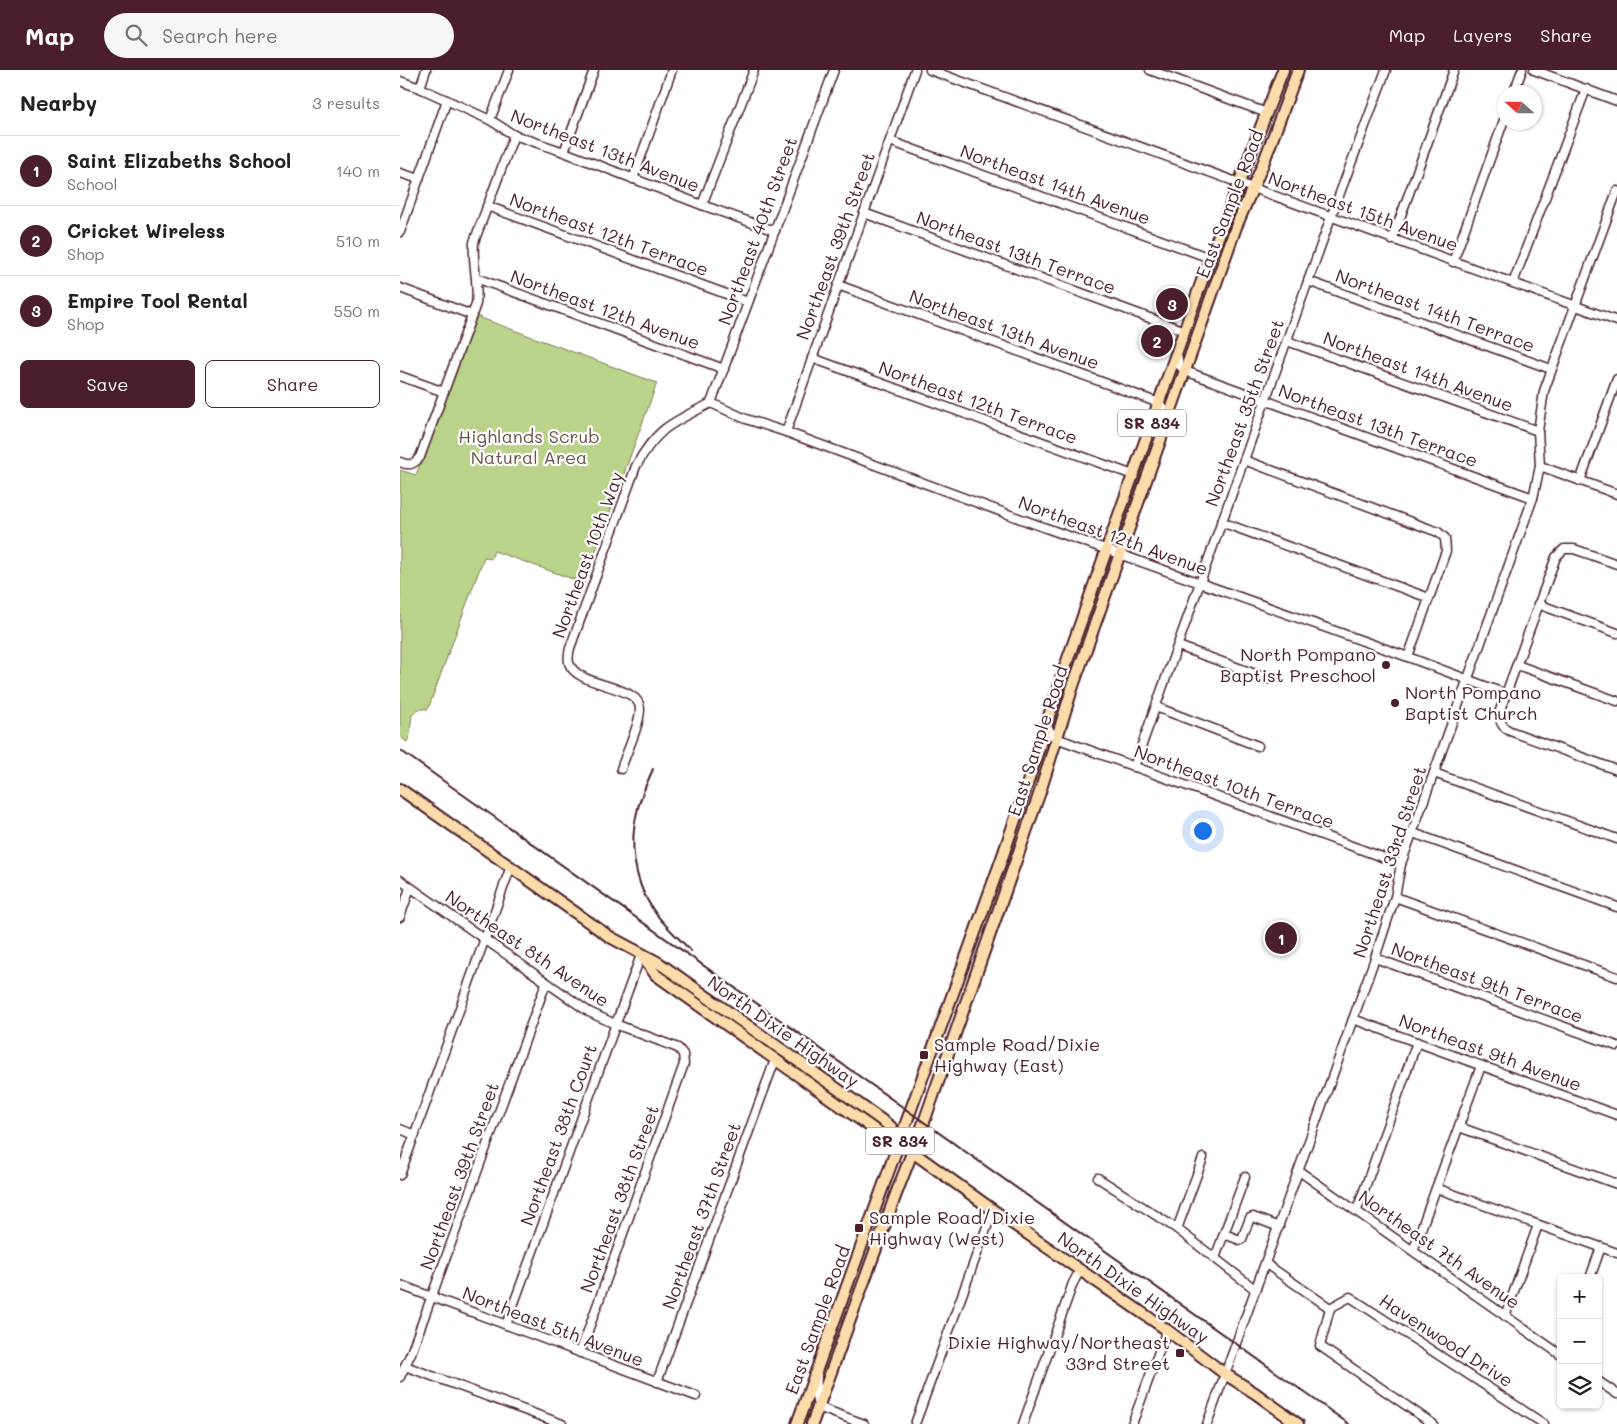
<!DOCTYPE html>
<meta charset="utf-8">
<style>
:root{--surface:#fff;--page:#f6f6f6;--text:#202124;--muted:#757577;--line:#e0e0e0;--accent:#4a1f2b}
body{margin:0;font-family:Mali,sans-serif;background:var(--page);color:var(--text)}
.controls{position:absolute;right:15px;bottom:15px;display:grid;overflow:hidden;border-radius:8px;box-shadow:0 1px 4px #0004}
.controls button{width:45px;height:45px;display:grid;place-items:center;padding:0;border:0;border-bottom:1px solid var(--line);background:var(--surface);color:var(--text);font:25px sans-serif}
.compass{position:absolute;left:1097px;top:15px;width:45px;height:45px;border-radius:50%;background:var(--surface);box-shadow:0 1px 4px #0004;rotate:291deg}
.you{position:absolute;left:802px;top:760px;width:18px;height:18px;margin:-12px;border:4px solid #fff;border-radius:50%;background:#1a73e8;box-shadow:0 0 0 8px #1a73e833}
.badge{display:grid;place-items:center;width:32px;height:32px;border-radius:50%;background:var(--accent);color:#fff;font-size:16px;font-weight:700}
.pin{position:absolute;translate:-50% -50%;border:2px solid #fff;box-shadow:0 1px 5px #0006}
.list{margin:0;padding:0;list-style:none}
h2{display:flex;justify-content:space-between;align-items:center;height:65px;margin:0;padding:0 20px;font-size:21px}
h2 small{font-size:16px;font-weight:400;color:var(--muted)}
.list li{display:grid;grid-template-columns:32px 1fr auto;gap:15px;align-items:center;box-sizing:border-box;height:70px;padding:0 20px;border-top:1px solid var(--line)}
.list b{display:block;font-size:19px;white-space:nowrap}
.list p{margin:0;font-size:16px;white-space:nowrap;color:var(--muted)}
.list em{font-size:16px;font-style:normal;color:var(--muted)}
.actions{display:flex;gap:10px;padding:15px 20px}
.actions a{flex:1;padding:11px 0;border:1px solid var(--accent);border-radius:8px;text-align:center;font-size:18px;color:var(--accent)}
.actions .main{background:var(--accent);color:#fff}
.icon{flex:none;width:28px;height:28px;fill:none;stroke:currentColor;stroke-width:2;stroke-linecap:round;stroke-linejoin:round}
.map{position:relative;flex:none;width:1217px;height:1354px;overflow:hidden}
header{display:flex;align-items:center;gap:30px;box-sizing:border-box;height:70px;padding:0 25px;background:var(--accent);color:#fff}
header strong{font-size:24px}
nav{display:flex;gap:28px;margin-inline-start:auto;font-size:18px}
.search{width:350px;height:45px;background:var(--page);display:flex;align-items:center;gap:12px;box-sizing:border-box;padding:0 18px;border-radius:28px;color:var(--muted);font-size:19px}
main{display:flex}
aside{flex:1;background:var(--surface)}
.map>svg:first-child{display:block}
</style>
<header>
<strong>Map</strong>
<div class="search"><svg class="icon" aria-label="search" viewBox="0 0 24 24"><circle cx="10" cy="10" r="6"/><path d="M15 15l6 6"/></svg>Search here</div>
<nav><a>Map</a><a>Layers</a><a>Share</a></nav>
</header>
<main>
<aside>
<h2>Nearby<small>3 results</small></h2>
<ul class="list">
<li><span class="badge">1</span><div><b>Saint Elizabeths School</b><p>School</p></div><em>140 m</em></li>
<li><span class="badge">2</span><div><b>Cricket Wireless</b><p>Shop</p></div><em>510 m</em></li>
<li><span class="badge">3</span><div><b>Empire Tool Rental</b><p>Shop</p></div><em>550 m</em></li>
</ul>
<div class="actions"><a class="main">Save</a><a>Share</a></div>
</aside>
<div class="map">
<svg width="1217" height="1354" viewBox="0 0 1217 1354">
<rect width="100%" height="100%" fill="#fff"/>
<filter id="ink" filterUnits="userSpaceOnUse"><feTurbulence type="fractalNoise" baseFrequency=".02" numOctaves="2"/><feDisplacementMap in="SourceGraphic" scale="10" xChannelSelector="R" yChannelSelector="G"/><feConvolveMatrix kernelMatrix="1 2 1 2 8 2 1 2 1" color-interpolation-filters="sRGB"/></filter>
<g filter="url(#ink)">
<path fill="#bad38a" stroke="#82795a" d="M73,245L257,313L184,513L94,481L91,489L84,487L28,639H19L12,645C10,655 12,663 7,672L0,667V400L16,405Z"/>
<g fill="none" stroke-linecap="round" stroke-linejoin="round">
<g stroke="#4a1f2b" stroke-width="11">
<g id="minor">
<path d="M530,0L1217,251"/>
<path d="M750,0L867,43"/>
<path d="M1134,0L1217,31"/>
<path d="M0,11L20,18L90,50L114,65L164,82L302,135L375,161"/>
<path d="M20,18L26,0"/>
<path d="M1114,22L1122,0"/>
<path d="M90,50L109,0"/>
<path d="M490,71L810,188"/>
<path d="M164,82L194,0"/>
<path d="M0,103L19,109"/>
<path d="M233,109L272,0"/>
<path d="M302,135L354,0"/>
<path d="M87,136L348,232"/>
<path d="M464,143L785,261"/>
<path d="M0,162L47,30"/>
<path d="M992,170L1054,0"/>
<path d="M1053,192L1104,50"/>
<path d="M76,208L324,299"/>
<path d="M908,211L1151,299"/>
<path d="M1113,213L1186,19"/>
<path d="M438,215L759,333L765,339L768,349"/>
<path d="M0,218L72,245"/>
<path d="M887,271L1138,361"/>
<path d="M777,284L779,295L785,301L1133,428"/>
<path d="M412,288L733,405"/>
<path d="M0,306L44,322"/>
<path d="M311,333L346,349L386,362L632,453L1008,587L1106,624"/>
<path d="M311,333L434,0"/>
<path d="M386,362L515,0"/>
<path d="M844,390L1038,462L1045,468L1046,481L1008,587"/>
<path d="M0,392C9,396 13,395 20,387L76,234C79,213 72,193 74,172L114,65"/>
<path d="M1140,396L1217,424"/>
<path d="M1180,411L1217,309"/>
<path d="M821,452L1029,528"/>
<path d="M1217,494L1174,479H1164L1156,487L1099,643C1100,653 1102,657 1110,661L1217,700"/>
<path d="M1138,534L1217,563"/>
<path d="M778,576L869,609"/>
<path d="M1117,595L1217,631"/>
<path d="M756,637L858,676"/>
<path d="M646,654L652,665L656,668L1001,794"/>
<path d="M734,697L931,147L986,0"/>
<path d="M221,699C226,683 240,655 240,639C240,614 177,618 169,593C168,588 169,582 170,578L236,396C258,356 273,353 311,333"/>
<path d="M1034,703L1217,769"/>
<path d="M1013,763L1217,837"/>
<path d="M0,810L189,942L215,954L278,978L283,984L284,994L180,1283"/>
<path d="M995,827L1217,907"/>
<path d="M0,847L10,818"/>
<path d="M975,888L1217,976"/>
<path d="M953,949L1217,1045"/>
<path d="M1059,1057L1217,1114"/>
<path d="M0,1059L15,1065"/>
<path d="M899,1101L1161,1285"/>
<path d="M0,1105L111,796"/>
<path d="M698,1108L777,1159L856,1220"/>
<path d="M1036,1118L1217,1183"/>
<path d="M957,1140L1017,972"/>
<path d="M777,1159L803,1088"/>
<path d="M824,1164L840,1170L842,1169L850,1148L853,1147L879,1157"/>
<path d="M1013,1181L1081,996"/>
<path d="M815,1188L845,1107"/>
<path d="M866,1194L930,1238"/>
<path d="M1190,1208L1201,1177"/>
<path d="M0,1215L296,1326"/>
<path d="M1105,1246L1138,1155"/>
<path d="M106,1255L241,885"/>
<path d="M5,1296L162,1354"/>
<path d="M417,1305L416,1325L418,1337L464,1354"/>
<path d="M0,1307L11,1283L146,913"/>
<path d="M1198,1311L1217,1324"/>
<path d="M257,1312L375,990"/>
<path d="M515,1354L593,1140"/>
<path d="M623,1354L673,1213L680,1200"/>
<path d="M732,1354L767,1260"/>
<path d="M807,1354L975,888L995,827L1001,794L1133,428L1140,396L1138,361L1144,321L1217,121"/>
<path d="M1033,1354L920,1276L930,1238L950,1227L1144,1354"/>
</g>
</g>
<g stroke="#4a1f2b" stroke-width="14">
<g id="major">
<path d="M0,719L210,867L259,893L480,1049L491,1057L500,1072"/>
<path d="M241,885L256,905L482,1065L500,1073L593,1140L767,1260L825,1304L855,1323L898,1354"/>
<path d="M397,1354L602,788L630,706L661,608L810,188L883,0"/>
<path d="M412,1354L496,1124L524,1052L640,722L673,616L836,157L863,94L898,0"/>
</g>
</g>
<use href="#minor" stroke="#fff" stroke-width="8"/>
<use href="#major" stroke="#fddcac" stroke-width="10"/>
<g stroke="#4a1f2b" stroke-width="2">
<path d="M0,680L949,1354"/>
<path d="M253,699C247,713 240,727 237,742C229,773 234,811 252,838C261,853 279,868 291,881"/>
</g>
</g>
</g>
<g fill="#4a1f2b" stroke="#fff" stroke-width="2">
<circle cx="986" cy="595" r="5"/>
<circle cx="995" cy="633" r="5"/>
<rect x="519" y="980" width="10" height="10" rx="2.5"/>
<rect x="454" y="1153" width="10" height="10" rx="2.5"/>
<rect x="775" y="1278" width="10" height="10" rx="2.5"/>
</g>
<g text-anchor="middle" stroke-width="4.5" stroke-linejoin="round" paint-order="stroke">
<g fill="#fff" stroke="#80626b" stroke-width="1">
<rect x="718" y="339.5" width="68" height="27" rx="4"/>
<rect x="466" y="1057.5" width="68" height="27" rx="4"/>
</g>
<g font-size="16" font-weight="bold" fill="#4a1f2b">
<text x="752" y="359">SR 834</text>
<text x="500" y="1077">SR 834</text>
</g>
<g font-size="18" fill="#4a1f2b" stroke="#fff">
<text transform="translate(205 81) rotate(21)" y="6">Northeast 13th Avenue</text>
<text transform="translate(655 115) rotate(20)" y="6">Northeast 14th Avenue</text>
<text transform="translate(830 134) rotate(-69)" y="6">East Sample Road</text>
<text transform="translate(963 142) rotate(20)" y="6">Northeast 15th Avenue</text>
<text transform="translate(358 161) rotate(-70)" y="6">Northeast 40th Street</text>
<text transform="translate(209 165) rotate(20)" y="6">Northeast 12th Terrace</text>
<text transform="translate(436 176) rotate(-70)" y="6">Northeast 39th Street</text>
<text transform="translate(616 183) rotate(20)" y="6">Northeast 13th Terrace</text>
<text transform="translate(205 240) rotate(20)" y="6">Northeast 12th Avenue</text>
<text transform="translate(1035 241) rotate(20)" y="6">Northeast 14th Terrace</text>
<text transform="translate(604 260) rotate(20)" y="6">Northeast 13th Avenue</text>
<text transform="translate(1018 302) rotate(20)" y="6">Northeast 14th Avenue</text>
<text transform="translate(578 333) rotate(20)" y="6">Northeast 12th Terrace</text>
<text transform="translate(845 343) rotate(-70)" y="6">Northeast 35th Street</text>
<text transform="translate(978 356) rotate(20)" y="6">Northeast 13th Terrace</text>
<text transform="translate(713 466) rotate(20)" y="6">Northeast 12th Avenue</text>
<text transform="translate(188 485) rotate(-70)" y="6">Northeast 10th Way</text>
<text transform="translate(638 671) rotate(-72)" y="6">East Sample Road</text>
<text transform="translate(834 717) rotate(20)" y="6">Northeast 10th Terrace</text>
<text transform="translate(990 792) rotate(-72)" y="6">Northeast 33rd Street</text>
<text transform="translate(127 879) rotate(34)" y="6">Northeast 8th Avenue</text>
<text transform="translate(1087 913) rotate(20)" y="6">Northeast 9th Terrace</text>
<text transform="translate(383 962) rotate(35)" y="6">North Dixie Highway</text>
<text transform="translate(1090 983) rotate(20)" y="6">Northeast 9th Avenue</text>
<text transform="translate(159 1065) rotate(-70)" y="6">Northeast 38th Court</text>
<text transform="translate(60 1106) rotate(-70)" y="6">Northeast 39th Street</text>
<text transform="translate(220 1129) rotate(-70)" y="6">Northeast 38th Street</text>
<text transform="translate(302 1146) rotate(-70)" y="6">Northeast 37th Street</text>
<text transform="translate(1039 1180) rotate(35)" y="6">Northeast 7th Avenue</text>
<text transform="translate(733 1218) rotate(35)" y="6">North Dixie Highway</text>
<text transform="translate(418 1250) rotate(-70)" y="6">East Sample Road</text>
<text transform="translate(153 1257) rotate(21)" y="6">Northeast 5th Avenue</text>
<text transform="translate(1046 1271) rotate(33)" y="6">Havenwood Drive</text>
</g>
<g font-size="18" fill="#6c5548" stroke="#fff">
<text x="129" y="373">Highlands Scrub<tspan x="129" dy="21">Natural Area</tspan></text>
</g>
<g font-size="18" fill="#4a1f2b" stroke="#fff" text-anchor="start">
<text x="976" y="591" text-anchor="end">North Pompano<tspan x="976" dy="21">Baptist Preschool</tspan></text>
<text x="1005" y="629">North Pompano<tspan x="1005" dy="21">Baptist Church</tspan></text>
<text x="534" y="981">Sample Road/Dixie<tspan x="534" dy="21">Highway (East)</tspan></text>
<text x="469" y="1154">Sample Road/Dixie<tspan x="469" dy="21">Highway (West)</tspan></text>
<text x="770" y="1279" text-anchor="end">Dixie Highway/Northeast<tspan x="770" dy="21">33rd Street</tspan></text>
</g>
</g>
</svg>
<div class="controls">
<button>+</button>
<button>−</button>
<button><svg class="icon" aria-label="layers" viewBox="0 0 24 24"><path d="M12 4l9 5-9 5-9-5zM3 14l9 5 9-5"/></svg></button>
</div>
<svg class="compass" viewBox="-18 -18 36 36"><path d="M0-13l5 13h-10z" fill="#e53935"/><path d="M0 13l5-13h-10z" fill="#757577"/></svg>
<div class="you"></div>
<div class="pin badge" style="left:881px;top:868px">1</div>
<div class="pin badge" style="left:757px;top:271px">2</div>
<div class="pin badge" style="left:772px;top:234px">3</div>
</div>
</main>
